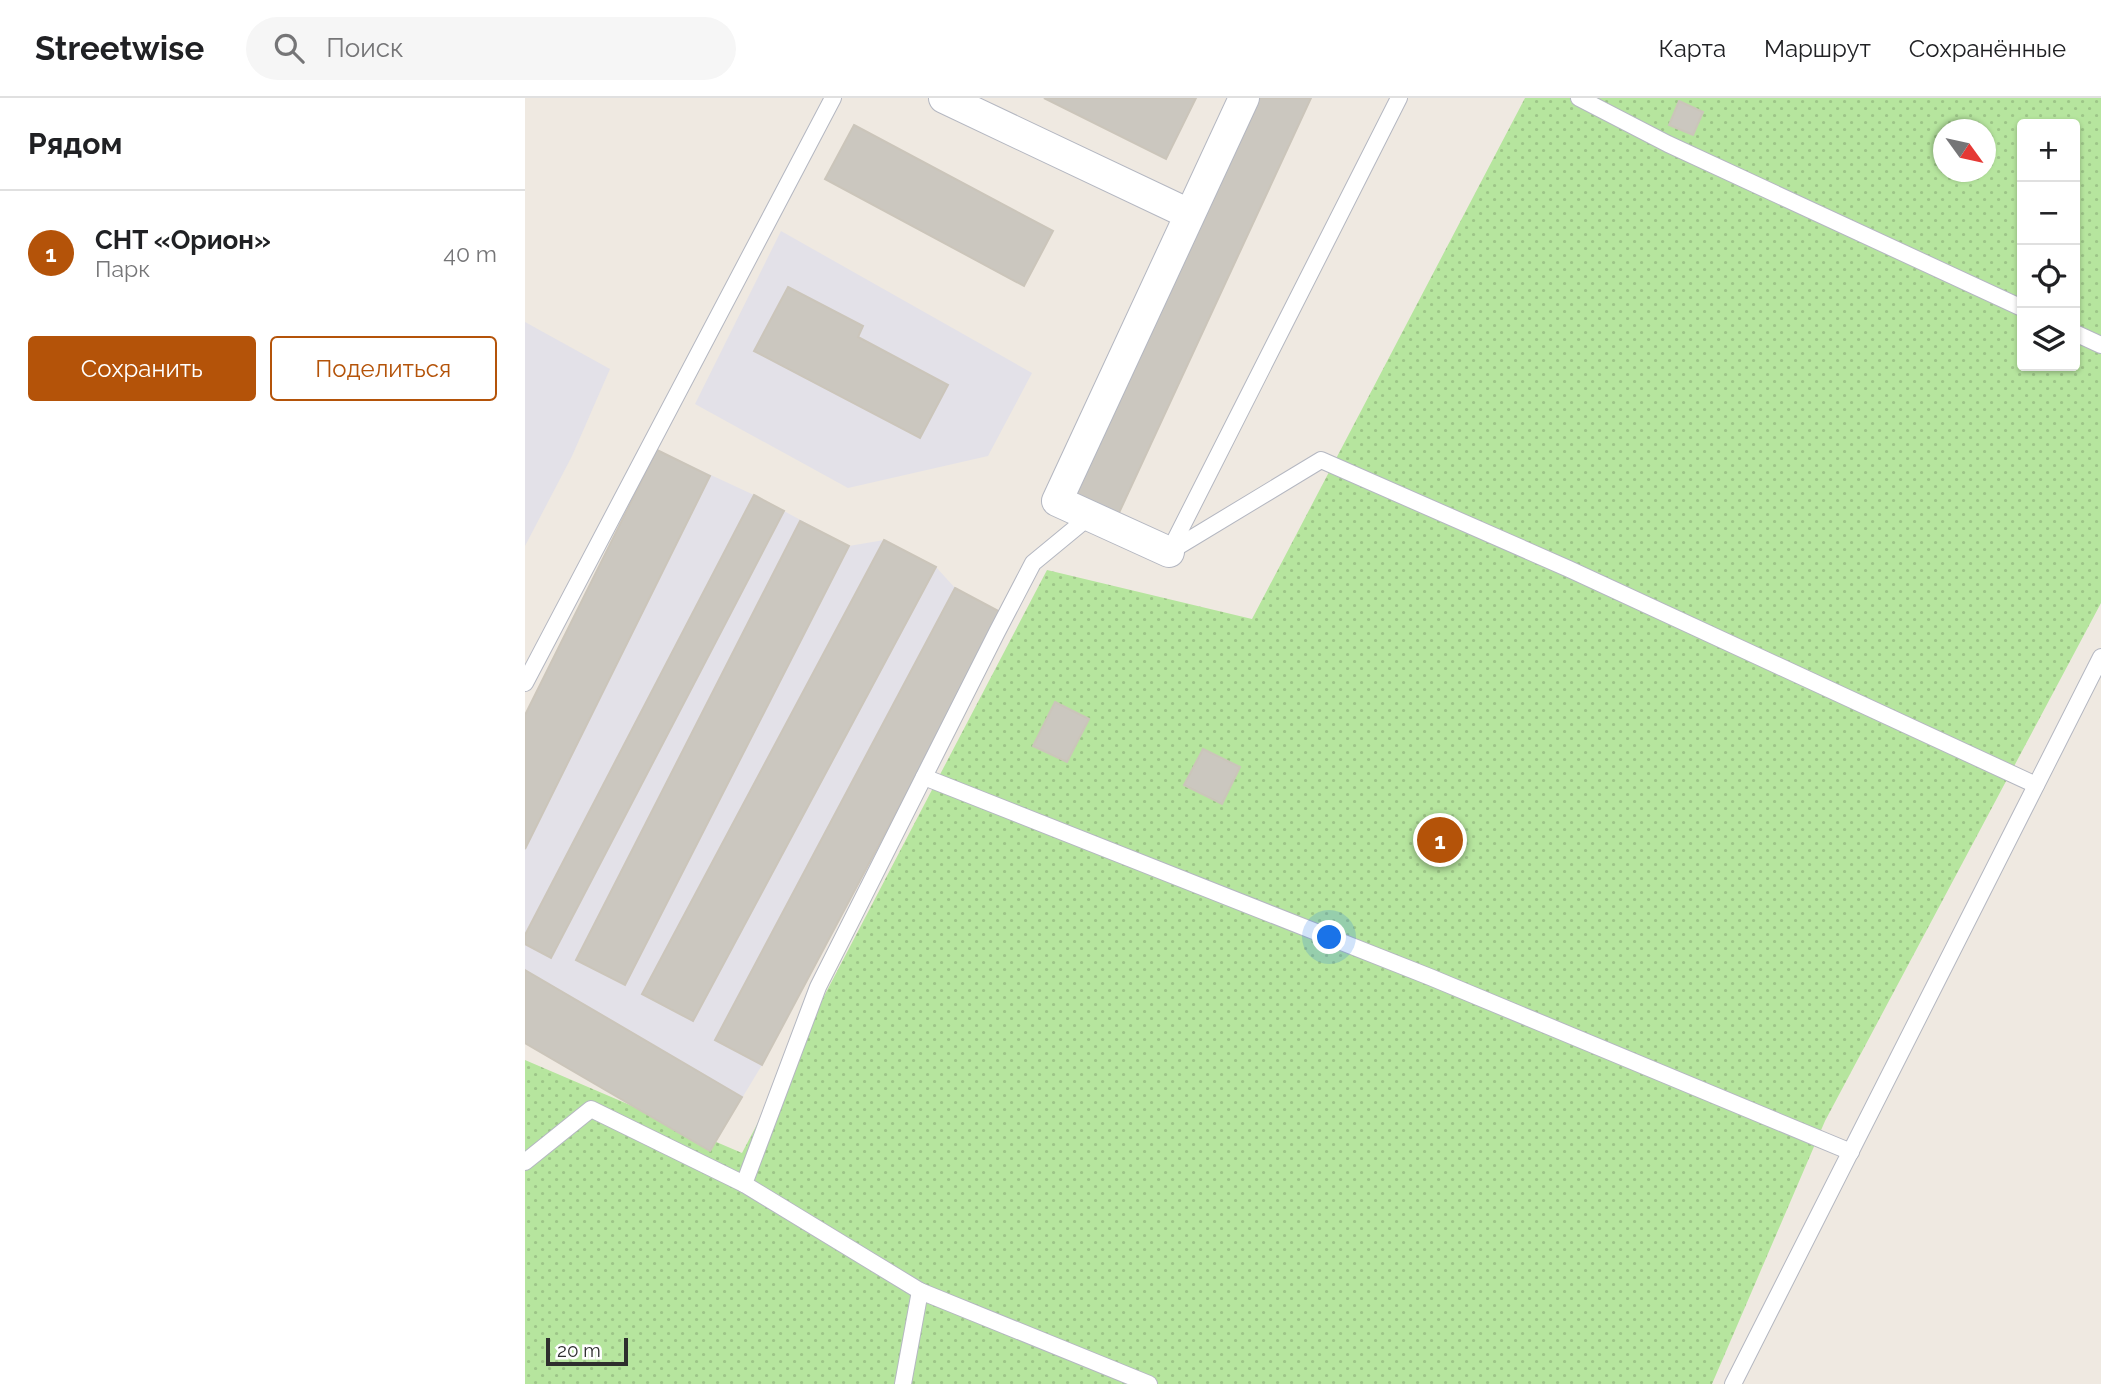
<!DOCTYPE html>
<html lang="ru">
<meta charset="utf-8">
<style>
:root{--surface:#fff;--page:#f6f6f6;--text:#202124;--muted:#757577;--line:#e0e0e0;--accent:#b45309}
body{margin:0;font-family:Raleway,sans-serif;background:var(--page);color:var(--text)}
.controls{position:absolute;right:21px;top:21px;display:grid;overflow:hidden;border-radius:7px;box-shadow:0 2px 5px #0004}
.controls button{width:63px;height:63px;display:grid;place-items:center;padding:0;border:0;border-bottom:2px solid var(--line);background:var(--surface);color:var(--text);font:35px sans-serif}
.compass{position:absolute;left:1408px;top:21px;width:63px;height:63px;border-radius:50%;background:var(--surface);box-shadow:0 2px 5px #0004;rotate:123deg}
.scale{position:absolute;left:21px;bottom:18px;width:82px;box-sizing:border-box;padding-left:7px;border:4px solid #2e2e2e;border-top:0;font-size:19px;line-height:24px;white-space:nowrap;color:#2e2e2e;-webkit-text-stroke:5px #fff;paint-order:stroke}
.you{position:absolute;left:805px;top:840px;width:24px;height:24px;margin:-18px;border:5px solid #fff;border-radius:50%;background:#1a73e8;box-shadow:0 0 0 10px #1a73e833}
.badge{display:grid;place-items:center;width:46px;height:46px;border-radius:50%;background:var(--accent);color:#fff;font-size:23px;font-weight:700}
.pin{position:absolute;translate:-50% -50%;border:4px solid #fff;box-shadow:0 2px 7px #0006}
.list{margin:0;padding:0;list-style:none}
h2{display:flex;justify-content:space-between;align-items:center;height:91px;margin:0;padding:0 28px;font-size:30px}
h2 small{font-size:23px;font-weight:400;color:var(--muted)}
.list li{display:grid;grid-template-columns:46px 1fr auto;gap:21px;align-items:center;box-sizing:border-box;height:126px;padding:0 28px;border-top:2px solid var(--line)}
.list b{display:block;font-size:26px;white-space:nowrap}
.list p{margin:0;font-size:23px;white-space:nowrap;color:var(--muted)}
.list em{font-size:23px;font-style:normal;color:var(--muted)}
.actions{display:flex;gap:14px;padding:21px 28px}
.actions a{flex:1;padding:16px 0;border:2px solid var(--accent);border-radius:7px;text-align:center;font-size:24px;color:var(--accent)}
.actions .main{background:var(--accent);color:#fff}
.icon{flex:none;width:38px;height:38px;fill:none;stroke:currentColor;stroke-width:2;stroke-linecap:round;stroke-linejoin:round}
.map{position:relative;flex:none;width:1576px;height:1286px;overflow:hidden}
header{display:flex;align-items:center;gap:42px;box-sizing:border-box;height:98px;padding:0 35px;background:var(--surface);border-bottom:2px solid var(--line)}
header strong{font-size:33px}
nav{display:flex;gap:38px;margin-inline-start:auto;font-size:24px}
.search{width:490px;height:63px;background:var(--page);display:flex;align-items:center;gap:18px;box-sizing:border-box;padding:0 24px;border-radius:38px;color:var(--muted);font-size:26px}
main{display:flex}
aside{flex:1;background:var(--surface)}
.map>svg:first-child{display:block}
</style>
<header>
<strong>Streetwise</strong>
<div class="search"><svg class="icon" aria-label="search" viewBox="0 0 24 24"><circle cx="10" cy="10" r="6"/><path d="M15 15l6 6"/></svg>Поиск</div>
<nav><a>Карта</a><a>Маршрут</a><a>Сохранённые</a></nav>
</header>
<main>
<aside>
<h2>Рядом<small></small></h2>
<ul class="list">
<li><span class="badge">1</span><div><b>СНТ «Орион»</b><p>Парк</p></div><em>40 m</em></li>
</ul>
<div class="actions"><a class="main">Сохранить</a><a>Поделиться</a></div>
</aside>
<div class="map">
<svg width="1576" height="1286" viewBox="0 0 1576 1286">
<defs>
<pattern id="garden-dots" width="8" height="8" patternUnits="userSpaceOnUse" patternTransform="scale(1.75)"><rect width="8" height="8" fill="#b6e59e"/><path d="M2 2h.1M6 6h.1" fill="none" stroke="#9dc588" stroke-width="1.8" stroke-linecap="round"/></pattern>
</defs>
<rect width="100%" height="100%" fill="#efe9e1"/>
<g fill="#e3e1e8">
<path d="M256,133L507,275L463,358L323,390L170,306Z"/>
<path d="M0,224L85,271L47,358L0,448Z"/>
<path d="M132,352L229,397L324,448L359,442L411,469L430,490L477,515L237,967L185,1053L0,945V617Z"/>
</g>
<path fill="url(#garden-dots)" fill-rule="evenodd" d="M1000,0H1576V505L1300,1023L1187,1286H0V962L217,1055L522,472L727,521ZM1497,26H1550V268H1497ZM1419,32H1461V74H1419Z"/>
<g fill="#cbc7bf" stroke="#cbc5ba" stroke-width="2">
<path d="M519,0H671L641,61Z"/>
<path d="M730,0H786L593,417L547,395Z"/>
<path d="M1154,3L1178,14L1168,37L1144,27Z"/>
<path d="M329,27L528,133L499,188L300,81Z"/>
<path d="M263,189L338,228L333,239L423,287L395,340L229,253Z"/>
<path d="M132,352L185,378L0,751V617Z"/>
<path d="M229,397L259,413L26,860L0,846V837Z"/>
<path d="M275,423L324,448L100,887L51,862Z"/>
<path d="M359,442L411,469L168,923L117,896Z"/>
<path d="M430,490L477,515L237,967L190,942Z"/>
<path d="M530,604L564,621L542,664L508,648Z"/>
<path d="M678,651L715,669L697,706L659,687Z"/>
<path d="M0,872L217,999L185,1053L0,945Z"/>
</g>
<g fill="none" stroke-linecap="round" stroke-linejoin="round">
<g stroke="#b4b7c1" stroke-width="18">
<g id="service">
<path d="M1054,0L1143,46L1497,210"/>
<path d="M1550,235L1576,247"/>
<path d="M644,454L796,362L1044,471L1511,687"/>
<path d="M644,454L874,0"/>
<path d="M0,585L308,0"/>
<path d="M399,679L905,879L1326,1054"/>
<path d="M0,1064L66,1011L219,1086"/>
<path d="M395,1193L624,1286"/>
<path d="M378,1286L395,1193L219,1086L293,889L472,534L508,465L565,418"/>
<path d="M1208,1286L1576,559"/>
</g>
</g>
<g stroke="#b4b7c1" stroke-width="32">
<g id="minor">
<path d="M419,0L664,116"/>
<path d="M644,454L532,403L719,0"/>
</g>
</g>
<use href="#service" stroke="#fff" stroke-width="16"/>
<use href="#minor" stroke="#fff" stroke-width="30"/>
</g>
</svg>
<div class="controls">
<button>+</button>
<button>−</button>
<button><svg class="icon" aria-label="locate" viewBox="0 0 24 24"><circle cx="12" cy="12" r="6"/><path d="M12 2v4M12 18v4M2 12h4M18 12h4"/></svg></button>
<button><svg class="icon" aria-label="layers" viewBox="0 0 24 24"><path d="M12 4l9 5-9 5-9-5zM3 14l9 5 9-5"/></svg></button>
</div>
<svg class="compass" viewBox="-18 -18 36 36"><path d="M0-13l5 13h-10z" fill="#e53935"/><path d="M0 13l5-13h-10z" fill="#757577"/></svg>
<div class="scale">20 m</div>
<div class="you"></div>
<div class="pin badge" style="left:915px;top:742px">1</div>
</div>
</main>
